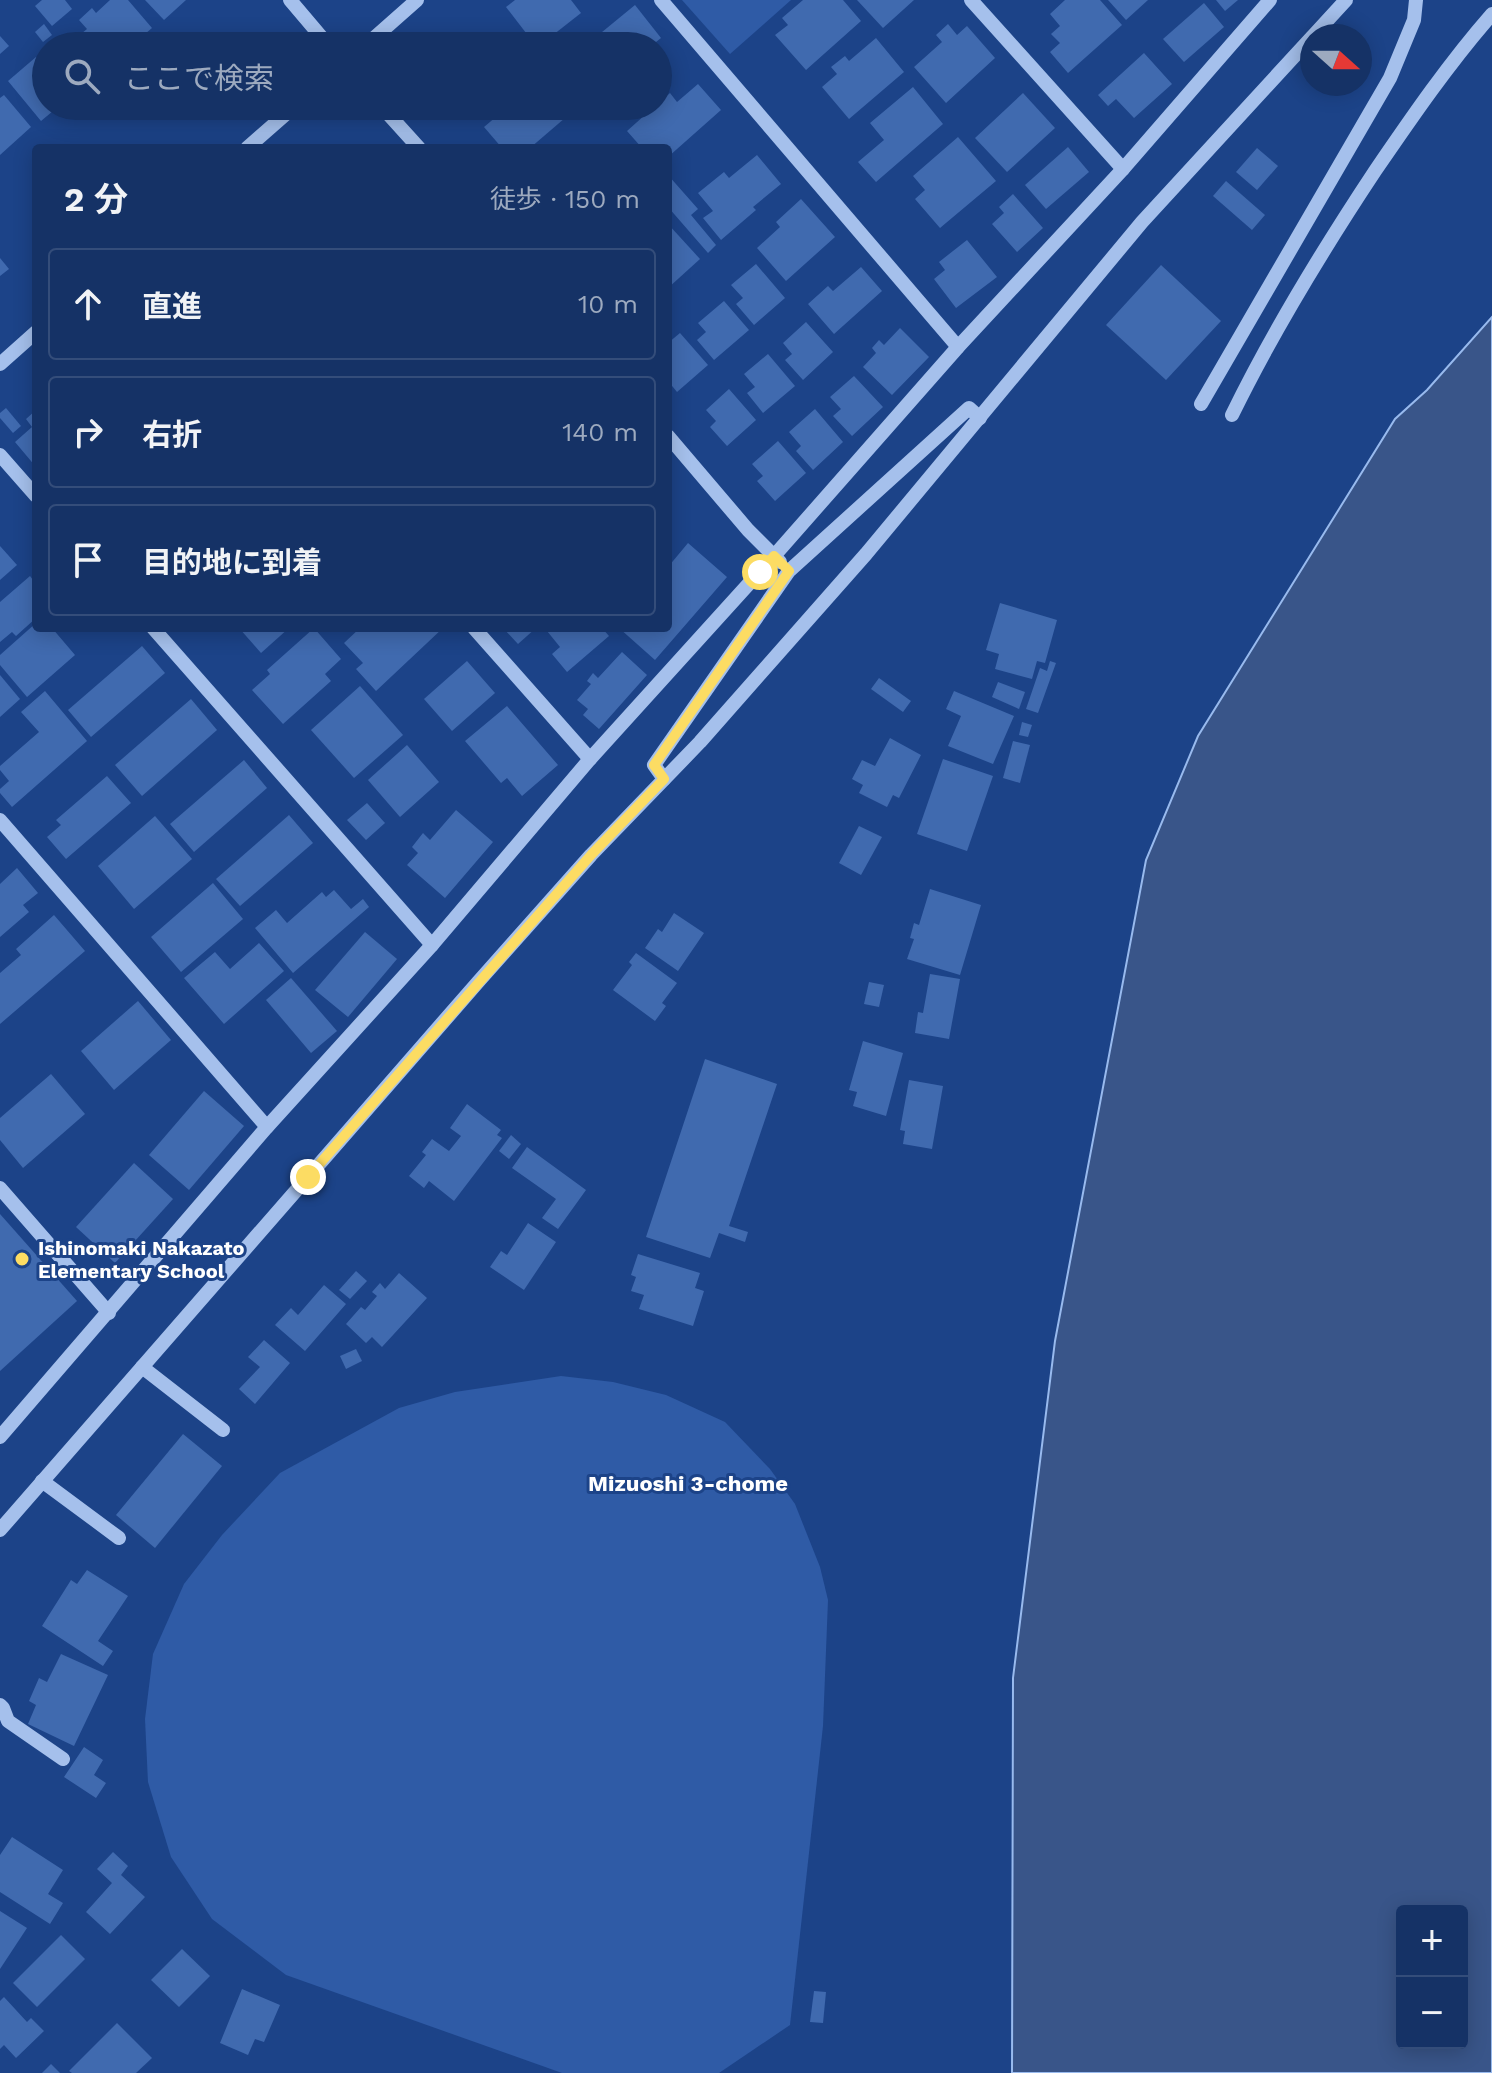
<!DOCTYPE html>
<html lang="ja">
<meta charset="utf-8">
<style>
:root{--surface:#153266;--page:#1e3a6c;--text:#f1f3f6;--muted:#9daabf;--line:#344d7a}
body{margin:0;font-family:"Work Sans","Noto Sans JP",sans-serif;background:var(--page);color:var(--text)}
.controls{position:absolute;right:24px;bottom:24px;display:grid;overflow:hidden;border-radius:8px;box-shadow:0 4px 20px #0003}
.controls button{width:72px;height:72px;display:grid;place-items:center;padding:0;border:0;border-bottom:2px solid var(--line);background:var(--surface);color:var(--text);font:40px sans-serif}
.compass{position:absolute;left:1300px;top:24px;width:72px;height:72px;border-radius:50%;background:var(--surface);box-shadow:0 4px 20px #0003;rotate:111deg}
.stop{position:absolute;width:24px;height:24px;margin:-18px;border:6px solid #fcdc63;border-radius:50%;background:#fff}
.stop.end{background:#fcdc63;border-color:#fff;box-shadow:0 2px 8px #0008}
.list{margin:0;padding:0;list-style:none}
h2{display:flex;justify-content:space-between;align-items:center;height:104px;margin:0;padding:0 32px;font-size:34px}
h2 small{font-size:26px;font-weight:400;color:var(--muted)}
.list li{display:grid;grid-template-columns:52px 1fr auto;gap:24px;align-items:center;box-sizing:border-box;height:112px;margin:0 16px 16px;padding:0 16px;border:2px solid var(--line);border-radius:8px}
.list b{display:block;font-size:30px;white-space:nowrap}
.list em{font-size:26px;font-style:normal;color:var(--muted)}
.icon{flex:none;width:44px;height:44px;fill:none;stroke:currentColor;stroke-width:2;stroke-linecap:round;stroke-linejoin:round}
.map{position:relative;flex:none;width:1492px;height:2073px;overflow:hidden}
.search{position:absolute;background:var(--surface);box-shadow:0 4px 20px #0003;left:32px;top:32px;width:640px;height:88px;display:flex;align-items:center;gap:20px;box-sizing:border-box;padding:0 28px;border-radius:44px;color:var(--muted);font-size:30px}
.panel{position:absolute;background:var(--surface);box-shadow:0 4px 20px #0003;left:32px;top:144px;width:640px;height:488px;border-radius:8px}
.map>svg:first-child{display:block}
</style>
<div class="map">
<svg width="1492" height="2073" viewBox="0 0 1492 2073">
<rect width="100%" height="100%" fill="#1c4388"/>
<g fill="#2f5ba6">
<path d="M682,0H791L730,54Z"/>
<path d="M561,1376L613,1382L666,1395L725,1422L770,1469L795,1504L820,1567L828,1600L823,1726L790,2025L719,2073H562L286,1975L212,1919L171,1857L148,1782L145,1719L153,1654L184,1584L222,1535L280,1473L399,1408L455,1392Z"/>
</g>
<path fill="#395589" stroke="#98baee" stroke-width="2" fill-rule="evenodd" d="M1492,317V2073H1012L1013,1678L1055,1341L1146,860L1198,736L1395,419L1427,390ZM1402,1911H1462V2043H1402Z"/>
<g fill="#406aaf">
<path d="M42,0H65L72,9L52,26L35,6Z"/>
<path d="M110,0H128L152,28L131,46H83L76,38L87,29L79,20L92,8L96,13Z"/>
<path d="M145,0H186L164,20Z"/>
<path d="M515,0H571L581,13L539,46H536L506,7Z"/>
<path d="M803,0H843L861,21L806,70L775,35L788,25L782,18Z"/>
<path d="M857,0H914L883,28Z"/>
<path d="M1065,0H1100L1122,25L1068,73L1050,52L1060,43L1051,34L1060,26L1050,14Z"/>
<path d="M1108,0H1148L1126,20Z"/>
<path d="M1216,0H1238L1225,11Z"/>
<path d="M1204,3L1224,27L1184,62L1163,39Z"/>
<path d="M635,5L661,38L651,46H585Z"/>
<path d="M44,24L52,35L43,42L35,32Z"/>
<path d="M948,24L957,35L967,26L995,58L946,103L914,67L942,42L936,35Z"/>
<path d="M0,36L9,46L0,54Z"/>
<path d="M876,38L904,72L849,119L822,87L837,74L831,67L845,56L849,61Z"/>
<path d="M1144,53L1172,84L1134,118L1116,99L1108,106L1098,95Z"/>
<path d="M36,57L41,63L46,59V106H59L41,121L8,81Z"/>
<path d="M698,84L721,110L668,157V148H642L627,131L655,106H658V104L670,93L677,102Z"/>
<path d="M913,87L943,124L876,182L858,162L884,140L870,123Z"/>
<path d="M1023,93L1055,128L1007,172L975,138Z"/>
<path d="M4,95L31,127L0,155V98Z"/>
<path d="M509,106H567L572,112L530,148H502L484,127Z"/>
<path d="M958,137L996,181L940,228L915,199L925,190L913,176Z"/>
<path d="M1068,147L1089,172L1046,209L1025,185Z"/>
<path d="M1257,148L1278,166L1257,190L1236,172Z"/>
<path d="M757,155L781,184L753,207L756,210L721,240L703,218L713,211L698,193L724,172L729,178Z"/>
<path d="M668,175L698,209L691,215L716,245L708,253L668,207Z"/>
<path d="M1226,181L1265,215L1252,230L1213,196Z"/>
<path d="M1013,194L1043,228L1017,252L992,224L1004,213L999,207Z"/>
<path d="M801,199L835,237L786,281L757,248L780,227L776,222Z"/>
<path d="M668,224L700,259L668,288Z"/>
<path d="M967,240L997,277L956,308L934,279L945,270L939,262Z"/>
<path d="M0,258L9,269L0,276Z"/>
<path d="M756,264L785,298L754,325L736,304L743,298L731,285Z"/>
<path d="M1161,265L1221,321L1166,380L1106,325Z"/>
<path d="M861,267L882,291L834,334L808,304L828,286L833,291Z"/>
<path d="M724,301L749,330L714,360L697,340L706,332L698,323Z"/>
<path d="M806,322L833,352L803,380L785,360L792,354L783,343Z"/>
<path d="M900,328L929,357L892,395L863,367L876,353L872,348L879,340L884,345Z"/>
<path d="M680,333L708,365L677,392L668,381V343Z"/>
<path d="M768,354L795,386L763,413L747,393L755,387L744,374Z"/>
<path d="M854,376L883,407L852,436L833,416L841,409L830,397Z"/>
<path d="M729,389L756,420L727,446L710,427L716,421L706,410Z"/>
<path d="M6,408L21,426L13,433L0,418V413Z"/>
<path d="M815,409L843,442L813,470L796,451L801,446L789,432Z"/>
<path d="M36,410V467L15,442L32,427L26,419Z"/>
<path d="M778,441L806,473L775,501L757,481L763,476L752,464Z"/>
<path d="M688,543L727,577L655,660L619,628H668V567Z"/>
<path d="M0,546L17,565L0,580Z"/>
<path d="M30,576L36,584V618L16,636L12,632L0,642V602Z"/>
<path d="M1000,603L1057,620L1045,663L1037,661L1032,679L995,669L999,654L986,650Z"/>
<path d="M36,623V628H52L75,655L27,697L0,665V655Z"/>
<path d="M239,628H289L261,653Z"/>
<path d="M314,628L341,659L325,674L331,681L283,724L252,690L270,674L267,670Z"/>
<path d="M360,628H443L376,691L356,669L363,663L344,643Z"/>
<path d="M503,628H536L518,644Z"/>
<path d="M550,628H602L609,636L567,672L552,654L560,647L547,631Z"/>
<path d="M142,646L165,673L91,737L68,710Z"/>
<path d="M622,652L647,675L599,729L583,715L588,709L577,700L591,684L587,681L593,673L598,678Z"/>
<path d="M467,661L495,693L452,731L424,699Z"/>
<path d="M1050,661L1056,663L1038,713L1026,709L1040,668L1047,671Z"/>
<path d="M0,675L20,699L0,717Z"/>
<path d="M879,678L911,701L903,712L871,689Z"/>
<path d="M998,682L1025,692L1019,709L992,697Z"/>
<path d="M360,686L403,735L354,778L311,730Z"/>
<path d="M45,691L87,741L12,807L0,793V789L9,781L0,770V766L39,732L21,712Z"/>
<path d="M954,691L1014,716L993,764L948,746L961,716L946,709Z"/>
<path d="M191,699L217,730L142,796L115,765Z"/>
<path d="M507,706L558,765L522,796L507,778L501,783L465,741Z"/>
<path d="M1022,722L1032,725L1028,737L1019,735Z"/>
<path d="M890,738L921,755L899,798L893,795L887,807L859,793L863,785L852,779L862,760L875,766Z"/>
<path d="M1013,741L1030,745L1020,783L1003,778Z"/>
<path d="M407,745L439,782L400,817L368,780Z"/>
<path d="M943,759L993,776L967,851L917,834Z"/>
<path d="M244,760L267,788L194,852L170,824Z"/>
<path d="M107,776L131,803L66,859L47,837L61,825L56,820Z"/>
<path d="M367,803L385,823L366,840L347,820Z"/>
<path d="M456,810L493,842L445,898L407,865L418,853L412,847L423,833L430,840Z"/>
<path d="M289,815L313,843L240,906L216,879Z"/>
<path d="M155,816L192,859L134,909L98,866Z"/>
<path d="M859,826L882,837L861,875L839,863Z"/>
<path d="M17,868L38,893L23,905L29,912L0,937V884Z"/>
<path d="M213,883L243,919L181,972L151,937Z"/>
<path d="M930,889L981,905L960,975L907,959L914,939L910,938L914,923L919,925Z"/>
<path d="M334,890L351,909L363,899L369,907L293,973L255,928L276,910L287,923L322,892L326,897Z"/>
<path d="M674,913L704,933L678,971L645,948L658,929L662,932Z"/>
<path d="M54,915L85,951L0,1024V973L21,955L16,949Z"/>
<path d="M365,932L397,959L348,1017L315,990Z"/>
<path d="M259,943L284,971L224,1024L184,978L215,952L230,969Z"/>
<path d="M636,953L677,983L662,1003L666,1006L655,1021L613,990L632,965L629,962Z"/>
<path d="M930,974L960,979L949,1039L915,1033L918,1012L923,1013Z"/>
<path d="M291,978L337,1031L311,1053L266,1000Z"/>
<path d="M869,982L884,985L879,1007L864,1004Z"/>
<path d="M138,1001L171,1040L114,1090L81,1051Z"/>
<path d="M863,1041L903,1053L886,1116L853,1106L857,1092L849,1090Z"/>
<path d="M705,1059L777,1084L729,1226L748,1232L745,1242L719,1233L710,1258L646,1237Z"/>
<path d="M51,1074L85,1114L23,1168L0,1140V1118Z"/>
<path d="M909,1080L943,1086L932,1149L903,1144L905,1131L900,1130Z"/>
<path d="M204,1091L244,1126L189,1190L149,1155Z"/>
<path d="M467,1104L501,1130L497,1135L502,1138L454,1201L429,1181L424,1188L409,1176L426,1155L422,1152L432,1139L449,1151L461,1136L450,1128Z"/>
<path d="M511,1135L521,1144L509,1159L499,1151Z"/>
<path d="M527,1147L586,1190L558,1229L542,1218L556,1199L512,1168Z"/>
<path d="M134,1163L173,1199L115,1263L76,1227Z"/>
<path d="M0,1214L77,1301L0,1371Z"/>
<path d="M528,1223L556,1242L524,1290L490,1267L501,1251L507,1255Z"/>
<path d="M638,1254L700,1273L695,1288L704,1291L693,1326L639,1309L644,1295L631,1291L636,1277L631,1275Z"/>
<path d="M356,1271L367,1281L350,1299L339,1290Z"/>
<path d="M399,1273L427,1298L382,1347L372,1337L366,1343L346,1324L361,1307L365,1310L377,1296L372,1292L380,1283L385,1289Z"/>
<path d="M324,1285L346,1304L305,1351L275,1325L291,1308L298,1315Z"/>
<path d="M264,1340L290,1363L255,1404L239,1389L260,1367L248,1357Z"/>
<path d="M356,1349L362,1361L346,1369L340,1356Z"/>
<path d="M183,1434L222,1466L155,1548L116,1515Z"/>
<path d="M87,1570L128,1596L98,1641L113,1651L103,1666L42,1626L71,1580L77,1584Z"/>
<path d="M61,1654L108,1675L74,1746L28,1724L36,1705L29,1701L39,1678L47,1682Z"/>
<path d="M84,1747L103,1760L94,1775L106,1783L96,1798L64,1777Z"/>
<path d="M12,1837L63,1870L48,1894L63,1903L50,1924L0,1892V1855Z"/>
<path d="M113,1852L128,1866L121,1875L145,1897L110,1934L86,1912L112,1883L97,1869Z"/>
<path d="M0,1911L27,1928L0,1969Z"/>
<path d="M61,1935L85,1959L37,2007L13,1983Z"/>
<path d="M182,1949L210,1976L179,2007L151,1980Z"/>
<path d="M242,1989L280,2005L264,2042L255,2039L248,2055L220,2043Z"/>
<path d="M814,1991L826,1992L823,2023L810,2022Z"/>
<path d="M4,1997L27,2022L31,2018L44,2031L16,2058L4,2045L0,2049V2001Z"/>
<path d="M117,2023L152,2058L136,2073H72L69,2071Z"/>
<path d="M51,2064L60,2073H42Z"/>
</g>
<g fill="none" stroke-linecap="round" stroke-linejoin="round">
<g stroke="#a5c0ec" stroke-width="14">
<path d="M290,0L329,46"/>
<path d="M661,0L958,347"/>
<path d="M971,0L1123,169"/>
<path d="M1313,36L1346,0"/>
<path d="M365,46L417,0"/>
<path d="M381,106L419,148"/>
<path d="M247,148L295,106"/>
<path d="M0,364L36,332"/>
<path d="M1201,404L1390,78L1414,20L1416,0"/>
<path d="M1232,415C1274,329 1322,251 1375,171C1412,117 1449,63 1492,14"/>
<path d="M668,436L748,530L780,562"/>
<path d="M0,455L36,496"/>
<path d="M153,628L432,945"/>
<path d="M474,628L590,759"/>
<path d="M664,779L654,765L789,571L969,408L980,418"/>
<path d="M0,820L267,1127"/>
<path d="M0,1188L109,1313"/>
<path d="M142,1367L223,1430"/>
<path d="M0,1437L267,1127L432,945L590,759L774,556L958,347L1123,169L1270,0"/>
<path d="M42,1481L119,1538"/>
<path d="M0,1530L478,982L591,855L700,742L866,554L1142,222L1312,37"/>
<path d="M0,1705L3,1708L8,1721L63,1759"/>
</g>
</g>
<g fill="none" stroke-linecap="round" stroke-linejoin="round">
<path stroke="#fcdc63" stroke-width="10" d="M308,1177L591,855L664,779L654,765L789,571L774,556L760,572"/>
</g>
<circle fill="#fcdc63" stroke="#1c4388" stroke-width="3" cx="22" cy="1259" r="8"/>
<g text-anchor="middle" stroke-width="6" stroke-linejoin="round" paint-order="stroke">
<g font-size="20" font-weight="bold" fill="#fff" stroke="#1c4388" text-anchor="start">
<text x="38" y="1255">Ishinomaki Nakazato<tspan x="38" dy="23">Elementary School</tspan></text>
</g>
<g font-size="22" font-weight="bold" fill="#fff" stroke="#1c4388">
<text x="688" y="1491">Mizuoshi 3-chome</text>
</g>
</g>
</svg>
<div class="controls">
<button>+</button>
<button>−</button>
</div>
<svg class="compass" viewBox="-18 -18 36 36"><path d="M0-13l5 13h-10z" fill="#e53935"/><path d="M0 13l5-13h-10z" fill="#9daabf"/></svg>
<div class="stop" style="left:760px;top:572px"></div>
<div class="stop end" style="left:308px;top:1177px"></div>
<div class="search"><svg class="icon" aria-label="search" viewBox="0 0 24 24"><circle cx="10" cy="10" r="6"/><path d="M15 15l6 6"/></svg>ここで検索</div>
<section class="panel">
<h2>2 分<small>徒歩 · 150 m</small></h2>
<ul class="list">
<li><svg class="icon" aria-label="ahead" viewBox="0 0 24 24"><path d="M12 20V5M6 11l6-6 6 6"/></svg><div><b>直進</b></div><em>10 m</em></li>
<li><svg class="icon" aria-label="right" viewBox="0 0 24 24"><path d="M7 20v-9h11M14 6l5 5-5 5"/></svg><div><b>右折</b></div><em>140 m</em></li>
<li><svg class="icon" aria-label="arrive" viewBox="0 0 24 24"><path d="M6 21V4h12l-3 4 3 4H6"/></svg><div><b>目的地に到着</b></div></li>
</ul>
</section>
</div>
